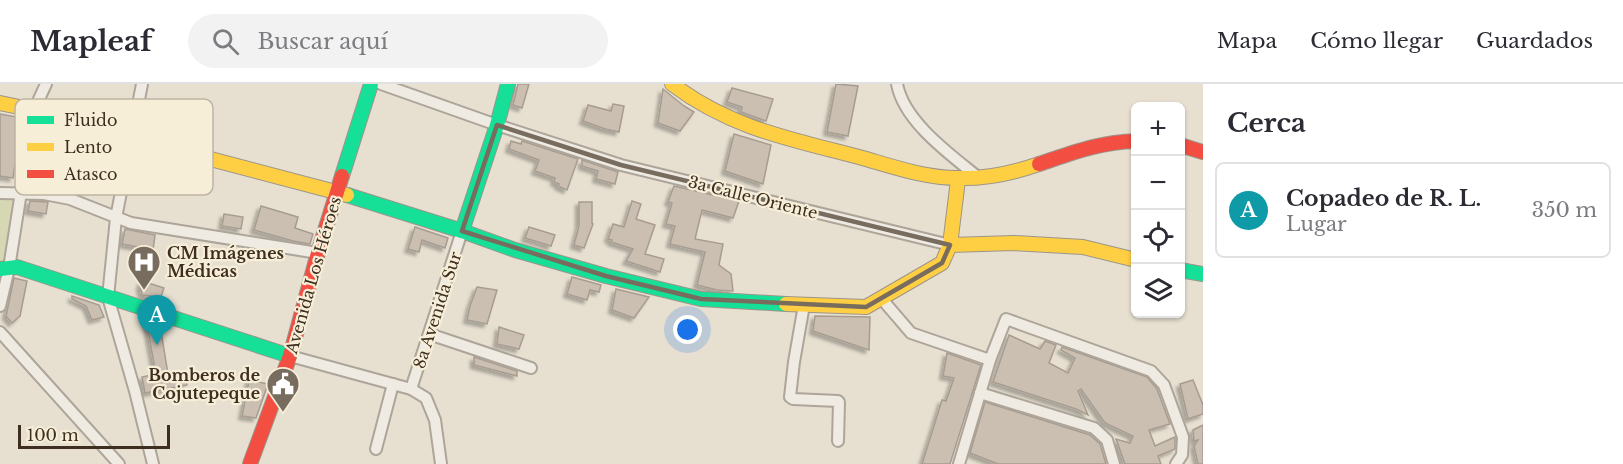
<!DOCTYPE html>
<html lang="es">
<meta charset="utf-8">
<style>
:root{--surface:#fff;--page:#f2f2f3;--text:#2b2b33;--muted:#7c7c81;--line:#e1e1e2;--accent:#db2777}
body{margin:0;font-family:"Libre Baskerville",serif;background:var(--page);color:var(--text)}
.controls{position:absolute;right:18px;top:18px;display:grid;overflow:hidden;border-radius:9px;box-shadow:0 2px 4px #0004}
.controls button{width:54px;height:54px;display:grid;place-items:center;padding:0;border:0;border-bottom:2px solid var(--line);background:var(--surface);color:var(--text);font:30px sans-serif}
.scale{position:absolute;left:18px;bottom:15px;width:152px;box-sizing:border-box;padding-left:6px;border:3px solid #3d2e20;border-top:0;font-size:16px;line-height:21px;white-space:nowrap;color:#3d2e20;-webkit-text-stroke:4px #f7eed8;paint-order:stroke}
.you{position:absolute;left:688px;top:246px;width:21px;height:21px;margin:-15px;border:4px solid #fff;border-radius:50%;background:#1a73e8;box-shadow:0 0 0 9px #1a73e833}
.badge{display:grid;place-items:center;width:39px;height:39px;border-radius:50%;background:var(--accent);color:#fff;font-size:20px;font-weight:700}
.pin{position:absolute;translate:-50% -50px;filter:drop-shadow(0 2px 3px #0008)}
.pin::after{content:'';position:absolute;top:32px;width:21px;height:18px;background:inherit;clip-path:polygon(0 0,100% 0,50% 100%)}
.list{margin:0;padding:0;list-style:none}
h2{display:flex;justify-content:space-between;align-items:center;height:78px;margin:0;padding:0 24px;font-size:26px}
h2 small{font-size:20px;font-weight:400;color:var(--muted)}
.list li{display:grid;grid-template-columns:39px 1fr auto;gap:18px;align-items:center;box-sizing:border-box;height:96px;margin:0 12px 12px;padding:0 12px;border:2px solid var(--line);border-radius:9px}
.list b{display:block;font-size:22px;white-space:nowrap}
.list p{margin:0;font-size:20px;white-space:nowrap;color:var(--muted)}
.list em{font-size:20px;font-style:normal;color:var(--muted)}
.icon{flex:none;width:33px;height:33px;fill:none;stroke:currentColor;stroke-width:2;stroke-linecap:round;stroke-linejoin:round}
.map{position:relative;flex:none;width:1203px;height:380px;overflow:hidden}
header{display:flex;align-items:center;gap:36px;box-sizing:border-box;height:84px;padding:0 30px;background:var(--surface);border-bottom:2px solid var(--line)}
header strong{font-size:28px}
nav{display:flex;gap:33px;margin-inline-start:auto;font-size:21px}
.search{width:420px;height:54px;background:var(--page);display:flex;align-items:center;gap:15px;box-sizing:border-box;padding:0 21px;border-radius:33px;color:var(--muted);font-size:22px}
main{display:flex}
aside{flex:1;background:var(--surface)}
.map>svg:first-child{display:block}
</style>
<header>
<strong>Mapleaf</strong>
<div class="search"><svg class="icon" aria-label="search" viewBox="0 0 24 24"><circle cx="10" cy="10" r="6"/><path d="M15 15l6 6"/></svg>Buscar aquí</div>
<nav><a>Mapa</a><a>Cómo llegar</a><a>Guardados</a></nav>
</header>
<main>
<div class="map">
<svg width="1203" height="380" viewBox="0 0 1203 380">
<defs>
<filter id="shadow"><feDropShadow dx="-3.5" dy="3.5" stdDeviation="1.5" flood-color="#0004"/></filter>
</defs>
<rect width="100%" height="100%" fill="#e7e0d1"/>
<path fill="#d6d7b3" d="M0,113L16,116L11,151L4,180H0Z"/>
<g fill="#cbbfb2" stroke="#a89c90" stroke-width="1.5" filter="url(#shadow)">
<path d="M518,0H529L522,24L513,21Z"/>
<path d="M836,0L858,2L848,52L827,48Z"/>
<path d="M732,4L773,15L766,37L741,28L742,23L727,18Z"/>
<path d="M663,5L684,22L694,28L680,47L658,39Z"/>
<path d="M613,20L624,22L619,48L605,45L583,37L588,21L611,27Z"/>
<path d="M0,30L22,34L13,94L0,92Z"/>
<path d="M734,50L771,61L763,100L725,87Z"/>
<path d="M511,57L521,60L522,57L578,75L567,106L558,102L559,100L554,98L555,94L535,87L539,76L509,65Z"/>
<path d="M582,76L618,88L615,100L596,95L598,87L582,82Z"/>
<path d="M674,102L739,117L733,134L702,126L695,155L723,160L719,181L731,190L733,207L717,206L697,201L705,168L670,160L675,142L666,140L672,119L668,118Z"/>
<path d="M30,117L48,118L46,130L28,127Z"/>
<path d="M632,117L641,120L636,135L655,141L645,170L664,175L660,188L626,177L633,165L611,158L612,156L608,155L613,140L624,143Z"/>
<path d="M579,118H592V139L593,140L584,164L574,161L579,142Z"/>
<path d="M261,122L298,133L295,144L313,150L310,160L293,157L254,146Z"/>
<path d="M224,130L243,133L241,145L222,142Z"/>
<path d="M415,143L448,154L445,164L422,156L419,168L408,165Z"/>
<path d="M529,143L555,151L551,162L525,154Z"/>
<path d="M125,145L155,151L153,166L122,160Z"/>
<path d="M572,193L601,201L599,208L590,206L587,216L567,210Z"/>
<path d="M14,194L27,197L20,232L12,239L6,232Z"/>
<path d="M142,197L164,204L159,218L147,214L152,212L142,211L140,202Z"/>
<path d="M477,203L497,206L487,240L467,236L470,222Z"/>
<path d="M616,205L649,213L634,234L612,226Z"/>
<path d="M72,212L99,221L104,233L92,236L86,222L72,215Z"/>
<path d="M815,232L870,233L869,266L813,247Z"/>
<path d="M146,236L160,241L168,290L184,287L187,301L145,309L142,293L156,290Z"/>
<path d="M499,243L524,251L519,265L497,260Z"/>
<path d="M1009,251L1040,265L1045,257L1056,261L1049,279L1068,289L1075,274L1061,266L1062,263L1147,293L1157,305L1170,340L1149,346L1155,362L1175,353V365L1158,372L1161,380H1125L1116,355L1130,359L1133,352L1105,339L1081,305L1078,307L1088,331L1076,325L993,298Z"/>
<path d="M947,269L981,281L950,380H922L942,316L946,317L954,294L943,292Z"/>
<path d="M474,273L517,287V292L474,281Z"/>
<path d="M250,292L258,293V298L268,300L256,334L242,332Z"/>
<path d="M1193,296L1203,321V330L1188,335L1180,300Z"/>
<path d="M985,318L1090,351L1100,360L1106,380H998L970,369Z"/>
<path d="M1203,341V380H1198L1194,362L1198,356L1194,357L1193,346Z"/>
</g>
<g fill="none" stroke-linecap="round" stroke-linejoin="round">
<g stroke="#ada599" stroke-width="14">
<g id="street">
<path d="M142,0L116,134L108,213L135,307L153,380"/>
<path d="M381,0L497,41L621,81L950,161"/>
<path d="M897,0C904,38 951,71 979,94"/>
<path d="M0,109L44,110L70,115L131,139L318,169"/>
<path d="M881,214L911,249L990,276"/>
<path d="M804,221L794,278L790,313L793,315L838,317L839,318L838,357"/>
<path d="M0,222L9,184L34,26L46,0"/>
<path d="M0,248L119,380"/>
<path d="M429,250L531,284"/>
<path d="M290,272L411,305L426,314L435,336L441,380"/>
<path d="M411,305L462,147"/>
<path d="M980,309L1094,344L1107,356L1114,380"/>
<path d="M376,365L393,300"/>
<path d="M959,380L990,276L1006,235L1151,287L1164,301L1183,353L1182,371L1176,380"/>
</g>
</g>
<g stroke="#9c958a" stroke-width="16">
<g id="fast">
<path d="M342,92L371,0"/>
<path d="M347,111L462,147L515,166L606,192L701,215L786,220"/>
<path d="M462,147L497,41L508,0"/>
<path d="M0,185L17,183L290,272"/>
<path d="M1180,186L1203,190"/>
</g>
</g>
<g stroke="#9c958a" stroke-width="16">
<g id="slow">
<path d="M672,0C730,44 790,55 859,73C891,82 924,94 958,94C986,95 1013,89 1039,80"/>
<path d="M0,19L34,26L131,54L347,111"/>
<path d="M950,161L1014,159L1083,163L1136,176"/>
<path d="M786,220L866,223L942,179L950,161L958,96"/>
</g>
</g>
<g stroke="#9c958a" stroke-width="16">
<g id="jam">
<path d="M1180,61L1203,68"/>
<path d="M1039,80C1072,69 1100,58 1136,57"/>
<path d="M250,380L290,272L318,169L342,92"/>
</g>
</g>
<use href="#street" stroke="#efebe3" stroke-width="10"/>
<use href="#fast" stroke="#16e098" stroke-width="14"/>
<use href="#slow" stroke="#ffcf43" stroke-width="14"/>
<use href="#jam" stroke="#f24e42" stroke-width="14"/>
</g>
<path fill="none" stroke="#786c5e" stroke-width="4.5" stroke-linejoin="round" d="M497,41L621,81L950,161L942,179L866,223L701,215L606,192L462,147Z"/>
<defs>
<g id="hospital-pin" transform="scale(1.725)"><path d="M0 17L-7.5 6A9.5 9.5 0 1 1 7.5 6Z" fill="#786c5e" stroke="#f7eed8"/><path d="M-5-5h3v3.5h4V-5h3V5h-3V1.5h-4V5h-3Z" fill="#fff"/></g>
<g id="civic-pin" transform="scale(1.725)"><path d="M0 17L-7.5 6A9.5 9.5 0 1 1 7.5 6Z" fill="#786c5e" stroke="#f7eed8"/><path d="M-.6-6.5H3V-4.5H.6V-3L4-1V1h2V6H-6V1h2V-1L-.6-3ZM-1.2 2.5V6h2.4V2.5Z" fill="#fff"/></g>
</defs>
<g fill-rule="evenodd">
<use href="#hospital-pin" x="144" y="178"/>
<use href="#civic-pin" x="283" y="300"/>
</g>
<g text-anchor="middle" stroke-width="4.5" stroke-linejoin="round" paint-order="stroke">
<g font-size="16" fill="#3d2e20" stroke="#f7eed8">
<text transform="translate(753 113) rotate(14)" y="6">3a Calle Oriente</text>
<text transform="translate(313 191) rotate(-74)" y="6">Avenida Los Héroes</text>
<text transform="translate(437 226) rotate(-72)" y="6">8a Avenida Sur</text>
</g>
<g font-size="16" font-weight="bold" fill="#3d2e20" stroke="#f7eed8" text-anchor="start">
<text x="167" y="175">CM Imágenes<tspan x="167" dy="18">Médicas</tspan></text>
<text x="260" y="297" text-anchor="end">Bomberos de<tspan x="260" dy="18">Cojutepeque</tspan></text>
</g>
</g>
<rect x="15" y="15" width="198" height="96" rx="9" fill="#f7eed8" stroke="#bfb4a1" stroke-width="1.5"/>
<rect x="27" y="32" width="27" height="8" fill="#16e098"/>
<rect x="27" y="59" width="27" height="8" fill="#ffcf43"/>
<rect x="27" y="86" width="27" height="8" fill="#f24e42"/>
<g font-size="16" fill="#3d2e20">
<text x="64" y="42">Fluido</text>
<text x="64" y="69">Lento</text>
<text x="64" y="96">Atasco</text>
</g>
</svg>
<div class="controls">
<button>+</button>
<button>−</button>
<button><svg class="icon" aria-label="locate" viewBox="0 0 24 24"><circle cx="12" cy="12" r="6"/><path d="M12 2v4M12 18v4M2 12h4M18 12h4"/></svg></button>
<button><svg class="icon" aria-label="layers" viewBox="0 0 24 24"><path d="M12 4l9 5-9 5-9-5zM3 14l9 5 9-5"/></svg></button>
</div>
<div class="scale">100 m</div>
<div class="you"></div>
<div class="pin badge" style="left:157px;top:261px;background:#0f9aa8">A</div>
</div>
<aside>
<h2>Cerca<small></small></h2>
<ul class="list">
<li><span class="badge" style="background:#0f9aa8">A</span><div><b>Copadeo de R. L.</b><p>Lugar</p></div><em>350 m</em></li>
</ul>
</aside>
</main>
